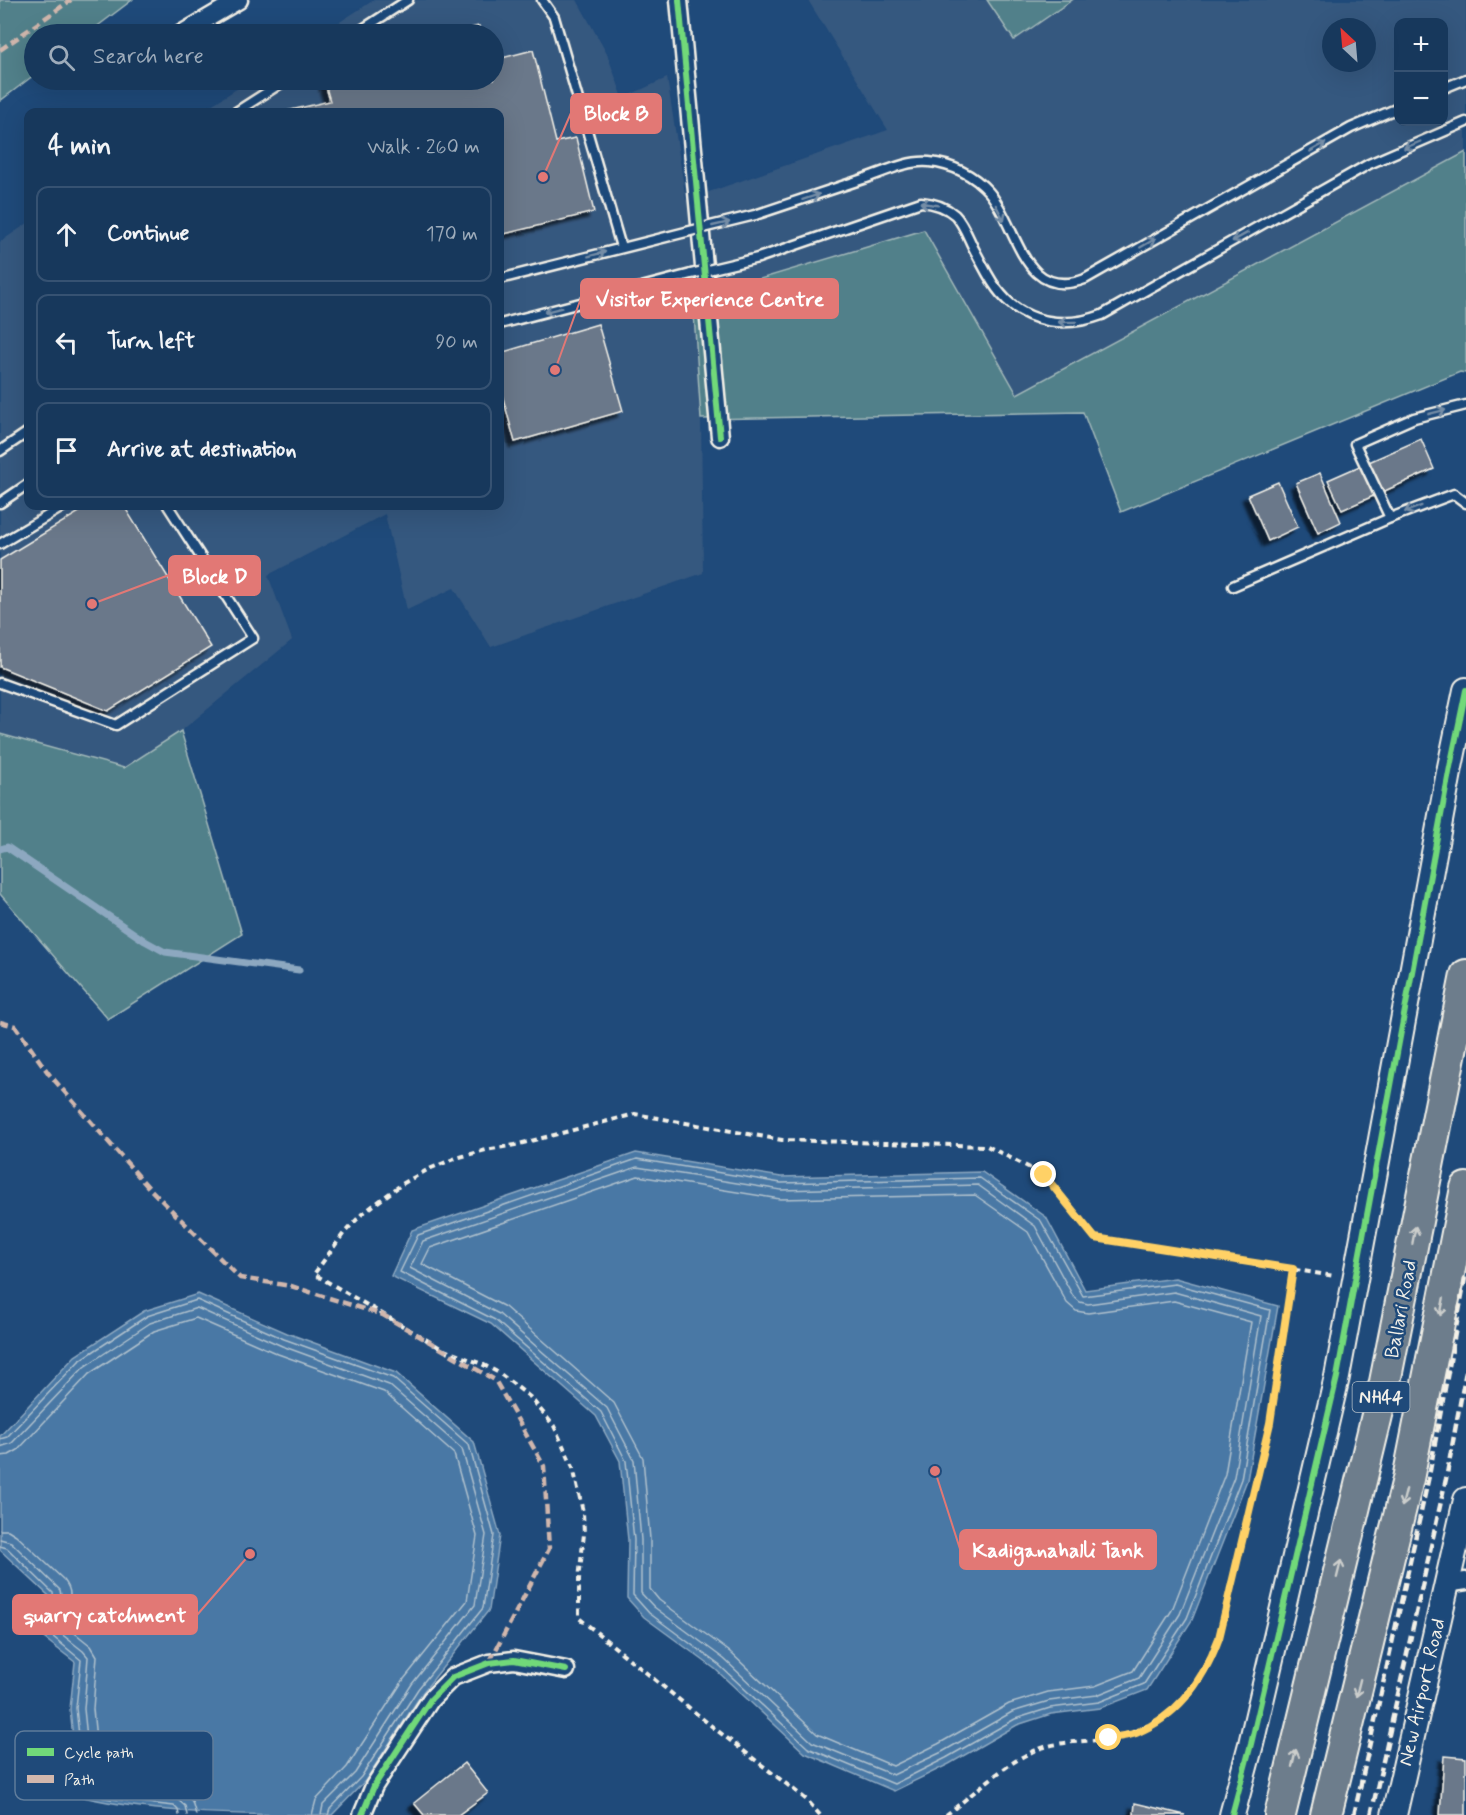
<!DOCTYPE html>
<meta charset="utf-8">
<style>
:root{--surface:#17385c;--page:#203f62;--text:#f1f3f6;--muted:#9eacbb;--line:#365272}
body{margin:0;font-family:Mynerve,sans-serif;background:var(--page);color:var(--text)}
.controls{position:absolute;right:18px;top:18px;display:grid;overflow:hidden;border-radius:12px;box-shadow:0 6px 24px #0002}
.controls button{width:54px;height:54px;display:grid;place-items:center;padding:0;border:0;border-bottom:2px solid var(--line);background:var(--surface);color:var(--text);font:30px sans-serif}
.compass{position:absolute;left:1322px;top:18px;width:54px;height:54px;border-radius:50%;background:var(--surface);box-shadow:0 6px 24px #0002;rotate:334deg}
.stop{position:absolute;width:18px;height:18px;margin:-14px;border:4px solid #ffd166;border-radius:50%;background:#fff}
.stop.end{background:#ffd166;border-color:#fff;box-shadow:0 2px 6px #0008}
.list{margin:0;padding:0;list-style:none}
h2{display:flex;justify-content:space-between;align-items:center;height:78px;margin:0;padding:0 24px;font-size:26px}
h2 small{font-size:20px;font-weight:400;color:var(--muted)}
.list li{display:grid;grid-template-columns:39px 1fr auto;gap:18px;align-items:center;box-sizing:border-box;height:96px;margin:0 12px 12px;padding:0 12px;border:2px solid var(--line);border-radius:12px}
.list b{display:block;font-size:22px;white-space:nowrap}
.list em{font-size:20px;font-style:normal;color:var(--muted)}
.icon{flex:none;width:33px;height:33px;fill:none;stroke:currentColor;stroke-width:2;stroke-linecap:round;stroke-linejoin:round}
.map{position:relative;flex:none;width:1466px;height:1815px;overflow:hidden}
.search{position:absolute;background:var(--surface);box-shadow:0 6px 24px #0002;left:24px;top:24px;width:480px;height:66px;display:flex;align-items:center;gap:15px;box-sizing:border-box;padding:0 21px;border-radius:33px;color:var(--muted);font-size:22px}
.panel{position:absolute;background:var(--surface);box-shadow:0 6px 24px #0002;left:24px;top:108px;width:480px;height:402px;border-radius:12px}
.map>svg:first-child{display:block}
</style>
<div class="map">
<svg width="1466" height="1815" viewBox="0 0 1466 1815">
<defs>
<filter id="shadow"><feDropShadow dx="-5.5" dy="5.5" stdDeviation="1.5" flood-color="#0009"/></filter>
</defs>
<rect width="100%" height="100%" fill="#1f4a7a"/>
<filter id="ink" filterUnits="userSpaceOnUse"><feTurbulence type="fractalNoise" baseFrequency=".0167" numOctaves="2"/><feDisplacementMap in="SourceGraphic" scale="12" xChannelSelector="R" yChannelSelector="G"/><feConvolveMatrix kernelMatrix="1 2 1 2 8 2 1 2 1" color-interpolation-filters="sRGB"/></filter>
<g filter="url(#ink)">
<path fill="#36587f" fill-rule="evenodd" d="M374,0H577L607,54L623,98L667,78L686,200L888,130L808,0H987L1014,40L1072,0H1466V152L1017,394L924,230L693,299L701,419L703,573L491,647L454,588L407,610L385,514L268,575L292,640L181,731L124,769L0,734V242L28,223V506H500V112H200L251,80H494V34H321ZM1398,22H1444V122H1398ZM1331,27H1367V63H1331Z"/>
<g fill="#51808a" stroke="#a2b8b9" stroke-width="1.5">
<path d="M0,0H132L87,34H34V75L0,101Z"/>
<path d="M987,0H1072L1014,40Z"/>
<path d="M1466,152V373L1460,372L1121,512L1083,412L701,419L693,299L924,230L1017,394Z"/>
<path d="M181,731L242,934L108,1019L0,894V734L124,768Z"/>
</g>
<g fill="#4978a5" stroke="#8da8c0" stroke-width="1.5">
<path d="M636,1153L781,1177L982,1172L1046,1217L1085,1290L1175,1278L1278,1306L1247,1480L1192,1620L1147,1690L1100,1708L1051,1714L1017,1725L949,1764L894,1791L805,1753L715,1669L644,1617L627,1598L628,1540L620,1461L596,1416L491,1324L391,1276L412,1230Z"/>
<path d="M198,1294L287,1333L396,1373L474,1442L500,1535L489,1610L423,1692L365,1781L332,1815C250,1815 157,1815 79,1796L70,1709L75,1662L31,1628L49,1596L0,1550V1436L75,1356L144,1311Z"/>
</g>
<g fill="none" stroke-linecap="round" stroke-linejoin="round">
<g stroke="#b0c1cd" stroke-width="1.5">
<path d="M637,1159L781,1183L980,1178L1041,1221L1083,1296L1175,1284L1270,1310L1241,1479L1187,1618L1144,1684L1099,1702L1050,1708L1015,1719L946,1758L894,1784L808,1748L719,1665L649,1613L633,1595L634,1540L626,1461L601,1412L495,1320L400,1272L418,1235Z"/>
<path d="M637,1167L781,1190L978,1185L1035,1226L1073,1296L1080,1302L1088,1304L1174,1292L1261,1316L1234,1477L1180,1614L1139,1678L1097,1695L1049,1701L1012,1712L942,1752L893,1775L812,1742L724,1659L654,1607L641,1593V1540L634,1460L607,1408L499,1314L410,1268L423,1241Z"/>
<path d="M638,1176L780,1199L975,1195L1028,1232L1067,1303L1076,1311L1088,1313L1174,1301L1251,1322L1225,1474L1172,1610L1133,1671L1095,1686L1048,1692L1009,1704L938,1744L893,1766L817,1734L730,1652L659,1600L650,1589V1539L643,1458L614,1403L505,1307L422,1264L430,1248Z"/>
<path d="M0,1439L7,1437L79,1361L147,1316L197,1300L284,1339L393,1378L469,1445L494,1535L483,1608L418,1689L361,1777L330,1809L328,1815"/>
<path d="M0,1447L12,1443L84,1367L150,1323L197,1308L282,1346L389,1385L462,1449L486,1535L475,1605L412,1684L355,1773L323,1805L321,1815"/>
<path d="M0,1456L9,1455L18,1450L89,1374L154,1331L196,1318L278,1354L384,1392L454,1454L477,1536L467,1601L404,1679L347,1767L316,1800L312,1815"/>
<path d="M0,1530H8L16,1535L64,1580C77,1596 66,1606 61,1622L91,1646L97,1656L93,1709L100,1779L108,1782L180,1791L192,1801L196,1815"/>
<path d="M0,1539L11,1542L60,1590L62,1601L50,1625L83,1651L88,1657L84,1709L92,1785L106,1791L177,1799L185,1806L187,1815"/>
<path d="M0,1546L7,1548L53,1593L54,1600L40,1626L81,1660L76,1708L85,1791L104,1798L174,1806L178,1810L179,1815"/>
</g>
<path stroke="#8da8c0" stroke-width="7" d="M0,849L7,847L145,941L165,952L299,970"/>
</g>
<g fill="#6b788a" stroke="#f4f1e8" stroke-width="1.5" filter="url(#shadow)">
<path d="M479,26L481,34H445Z"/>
<path d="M533,50L556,142L576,138L594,212L500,235V112H282L330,101L324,80H494V60Z"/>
<path d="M598,324L623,411L515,442L500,387V353Z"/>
<path d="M1421,439L1434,469L1342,510L1328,480Z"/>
<path d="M1320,473L1341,522L1318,533L1296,483Z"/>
<path d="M1278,482L1298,527L1268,541L1248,495Z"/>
<path d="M89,506H124L211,647L108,711L0,667V560Z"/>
<path d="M1444,1756L1466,1758V1815H1440Z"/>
<path d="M464,1763L488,1793L458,1815H424L414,1803Z"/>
<path d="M1135,1803L1185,1815H1134Z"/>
</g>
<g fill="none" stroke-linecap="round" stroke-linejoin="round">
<g stroke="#f4f1e8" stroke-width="13">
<g id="lane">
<path d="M542,0L554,17L621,247"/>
<path d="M355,34L408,0"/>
<path d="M1444,88L1466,79"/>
<path d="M236,112L286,80"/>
<path d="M755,215C791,203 827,191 863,179C884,172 907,160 929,162C952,164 974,175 989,192C1018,226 1022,302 1085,279L1351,128L1398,108"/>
<path d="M758,258L921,202C933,203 946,207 955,215C964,224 969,240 975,251C983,265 990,282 1001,294C1027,325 1067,328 1102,315L1369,164L1466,122"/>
<path d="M500,279L686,232"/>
<path d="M500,324L691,274"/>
<path d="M1466,405L1414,418L1355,444L1390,518L1454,494L1466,503"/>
<path d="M0,451L28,432"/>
<path d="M0,503L28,484"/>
<path d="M0,544L64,506"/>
<path d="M1233,586L1390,518"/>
<path d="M0,683L116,725L253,638L168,506"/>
</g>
</g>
<g stroke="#f4f1e8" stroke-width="21">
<g id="street">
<path d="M679,0L720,437"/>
<path d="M181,34L239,0"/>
<path d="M1446,1584L1466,1581"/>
<path d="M362,1815L374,1786L431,1699L453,1677L489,1663L514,1660L566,1670"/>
</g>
</g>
<g stroke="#f4f1e8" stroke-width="28">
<g id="secondary">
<path d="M1232,1815L1251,1744L1337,1377L1450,767L1466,690"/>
<path d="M1394,1815L1466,1500"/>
</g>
</g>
<g stroke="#f4f1e8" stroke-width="34">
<g id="highway">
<path d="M1280,1815L1385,1382L1466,975"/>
<path d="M1326,1815L1408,1479L1466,1188"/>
</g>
</g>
<g stroke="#f4f1e8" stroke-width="4" stroke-dasharray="6 4.5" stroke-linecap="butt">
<path d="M820,1815L807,1800L714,1728L579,1618V1579L584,1534L583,1512L573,1467L554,1426L530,1397L499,1373L482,1364L444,1350L314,1274L344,1233L362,1214L402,1184L429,1169L456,1158L486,1150L515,1145L635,1114L782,1140L987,1146L1044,1175L1095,1238L1334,1276"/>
<path d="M946,1815C971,1796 1010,1759 1039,1749C1060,1741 1084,1742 1106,1739C1166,1730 1198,1693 1219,1638L1270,1423L1293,1269"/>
</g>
<use href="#lane" stroke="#1f4a7a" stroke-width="8"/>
<use href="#street" stroke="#1f4a7a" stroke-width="16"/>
<use href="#secondary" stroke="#1f4a7a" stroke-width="24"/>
<use href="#highway" stroke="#6d7d8c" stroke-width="30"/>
<g stroke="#f4f1e8" stroke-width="4.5" stroke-dasharray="9 4.5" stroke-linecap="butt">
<path d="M1354,1815L1429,1476L1466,1273"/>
<path d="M1371,1815L1446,1479L1466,1371"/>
</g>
<g stroke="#f4f1e8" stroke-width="13" stroke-linecap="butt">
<g id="lane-bridge">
<path d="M686,232L755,215"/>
<path d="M691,274L758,258"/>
</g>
</g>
<use href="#lane-bridge" stroke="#1f4a7a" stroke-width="8"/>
<g stroke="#d1b7ad" stroke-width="4.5" stroke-dasharray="9 4.5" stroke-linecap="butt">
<path d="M0,50L71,0"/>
<path d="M0,1022L15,1026L49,1074L149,1188L240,1278L291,1286L383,1315L495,1380L544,1466L549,1549L489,1663"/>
</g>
<g stroke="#1f4a7a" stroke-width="10">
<g id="cycleway">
<path d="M679,0L720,437"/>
<path d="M362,1815L374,1786L431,1699L453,1677L489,1663L514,1660L566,1670"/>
<path d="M1232,1815L1251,1744L1337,1377L1450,767L1466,690"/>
</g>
</g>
<use href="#cycleway" stroke="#71d979" stroke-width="6"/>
</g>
<defs><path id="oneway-shaft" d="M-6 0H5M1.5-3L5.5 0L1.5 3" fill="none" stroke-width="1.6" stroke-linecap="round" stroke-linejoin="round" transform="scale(1.5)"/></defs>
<g stroke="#748da6">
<use href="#oneway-shaft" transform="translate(1412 145) rotate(157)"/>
<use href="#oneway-shaft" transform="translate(1318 147) rotate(-30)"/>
<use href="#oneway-shaft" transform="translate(811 197) rotate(-18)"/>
<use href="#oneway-shaft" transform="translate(929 204) rotate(-172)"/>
<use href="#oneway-shaft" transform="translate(1000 213) rotate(62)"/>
<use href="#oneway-shaft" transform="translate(721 224) rotate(-13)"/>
<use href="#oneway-shaft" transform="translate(1240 237) rotate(151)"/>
<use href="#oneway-shaft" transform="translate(1148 243) rotate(-30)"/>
<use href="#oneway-shaft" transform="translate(597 254) rotate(-15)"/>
<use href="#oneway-shaft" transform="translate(553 310) rotate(165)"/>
<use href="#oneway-shaft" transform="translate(1067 322) rotate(179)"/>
<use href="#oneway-shaft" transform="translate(1437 412) rotate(-14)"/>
<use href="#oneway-shaft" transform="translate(1413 509) rotate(160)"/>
</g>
<g stroke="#cccecc">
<use href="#oneway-shaft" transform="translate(1414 1235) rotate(-79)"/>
<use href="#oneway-shaft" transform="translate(1442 1307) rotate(101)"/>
<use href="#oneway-shaft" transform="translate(1404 1498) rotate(104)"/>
<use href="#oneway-shaft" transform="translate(1339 1569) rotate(-76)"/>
<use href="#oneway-shaft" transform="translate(1358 1688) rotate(104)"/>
<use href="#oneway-shaft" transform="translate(1294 1758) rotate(-77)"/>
</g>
</g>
<g fill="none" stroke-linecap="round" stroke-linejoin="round" filter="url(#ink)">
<path stroke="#ffd166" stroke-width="8" d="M1044,1175L1095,1238L1293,1269L1270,1423L1219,1638C1204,1679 1178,1716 1136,1733C1128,1736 1117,1737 1109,1738"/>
</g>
<g text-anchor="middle" stroke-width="5" stroke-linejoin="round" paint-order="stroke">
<rect fill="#1f4a7a" stroke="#b4bfc7" stroke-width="1.5" x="1352.5" y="1382" width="57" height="30" rx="4.5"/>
<g font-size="18" font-weight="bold" fill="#f4f1e8">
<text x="1381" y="1403">NH44</text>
</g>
<g font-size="20" fill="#f4f1e8" stroke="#1f4a7a">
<text transform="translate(1400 1309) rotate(-79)" y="7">Ballari Road</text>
<text transform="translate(1421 1692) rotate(-77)" y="7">New Airport Road</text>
</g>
</g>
<rect x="15" y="1731" width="198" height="69" rx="9" fill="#1f4a7a" stroke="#5f7c9b" stroke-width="1.5"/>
<rect x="27" y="1748" width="27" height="8" fill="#71d979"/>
<rect x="27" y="1775" width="27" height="8" fill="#d1b7ad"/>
<g font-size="16" fill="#f4f1e8">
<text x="64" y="1758">Cycle path</text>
<text x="64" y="1785">Path</text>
</g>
<path fill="none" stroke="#e27875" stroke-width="2" d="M543 177L571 113M555 370L581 298M92 604L169 575M935 1471L960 1549M250 1554L197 1615"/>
<g fill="#e27875" stroke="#1f4a7a" stroke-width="2">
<circle cx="543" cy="177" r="6"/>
<circle cx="555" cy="370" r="6"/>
<circle cx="92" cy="604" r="6"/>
<circle cx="935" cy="1471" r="6"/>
<circle cx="250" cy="1554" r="6"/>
</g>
<g fill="#e27875" stroke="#e27875" stroke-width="2">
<rect x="571" y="94" width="90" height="39" rx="6"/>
<rect x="581" y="279" width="257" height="39" rx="6"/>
<rect x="169" y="556" width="91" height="39" rx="6"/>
<rect x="960" y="1530" width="196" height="39" rx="6"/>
<rect x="13" y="1595" width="184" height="39" rx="6"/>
</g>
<g font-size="21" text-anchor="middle" font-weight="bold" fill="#fff">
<text x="616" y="120">Block B</text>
<text x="710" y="306">Visitor Experience Centre</text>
<text x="215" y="583">Block D</text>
<text x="1058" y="1557">Kadiganahalli Tank</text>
<text x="105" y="1622">quarry catchment</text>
</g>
</svg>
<div class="controls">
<button>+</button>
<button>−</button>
</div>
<svg class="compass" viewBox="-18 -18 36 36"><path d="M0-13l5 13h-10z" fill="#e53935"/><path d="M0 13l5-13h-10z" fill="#9eacbb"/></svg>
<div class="stop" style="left:1109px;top:1738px"></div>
<div class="stop end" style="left:1044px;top:1175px"></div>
<div class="search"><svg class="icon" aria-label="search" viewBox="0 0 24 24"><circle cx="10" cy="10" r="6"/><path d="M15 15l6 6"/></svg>Search here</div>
<section class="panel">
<h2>4 min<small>Walk · 260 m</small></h2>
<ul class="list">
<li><svg class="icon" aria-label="ahead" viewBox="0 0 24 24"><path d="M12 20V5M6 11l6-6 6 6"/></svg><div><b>Continue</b></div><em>170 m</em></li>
<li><svg class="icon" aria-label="left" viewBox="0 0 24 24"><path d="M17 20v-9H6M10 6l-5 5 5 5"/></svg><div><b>Turn left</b></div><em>90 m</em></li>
<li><svg class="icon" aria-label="arrive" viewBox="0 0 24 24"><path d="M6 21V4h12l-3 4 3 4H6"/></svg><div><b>Arrive at destination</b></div></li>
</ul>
</section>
</div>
